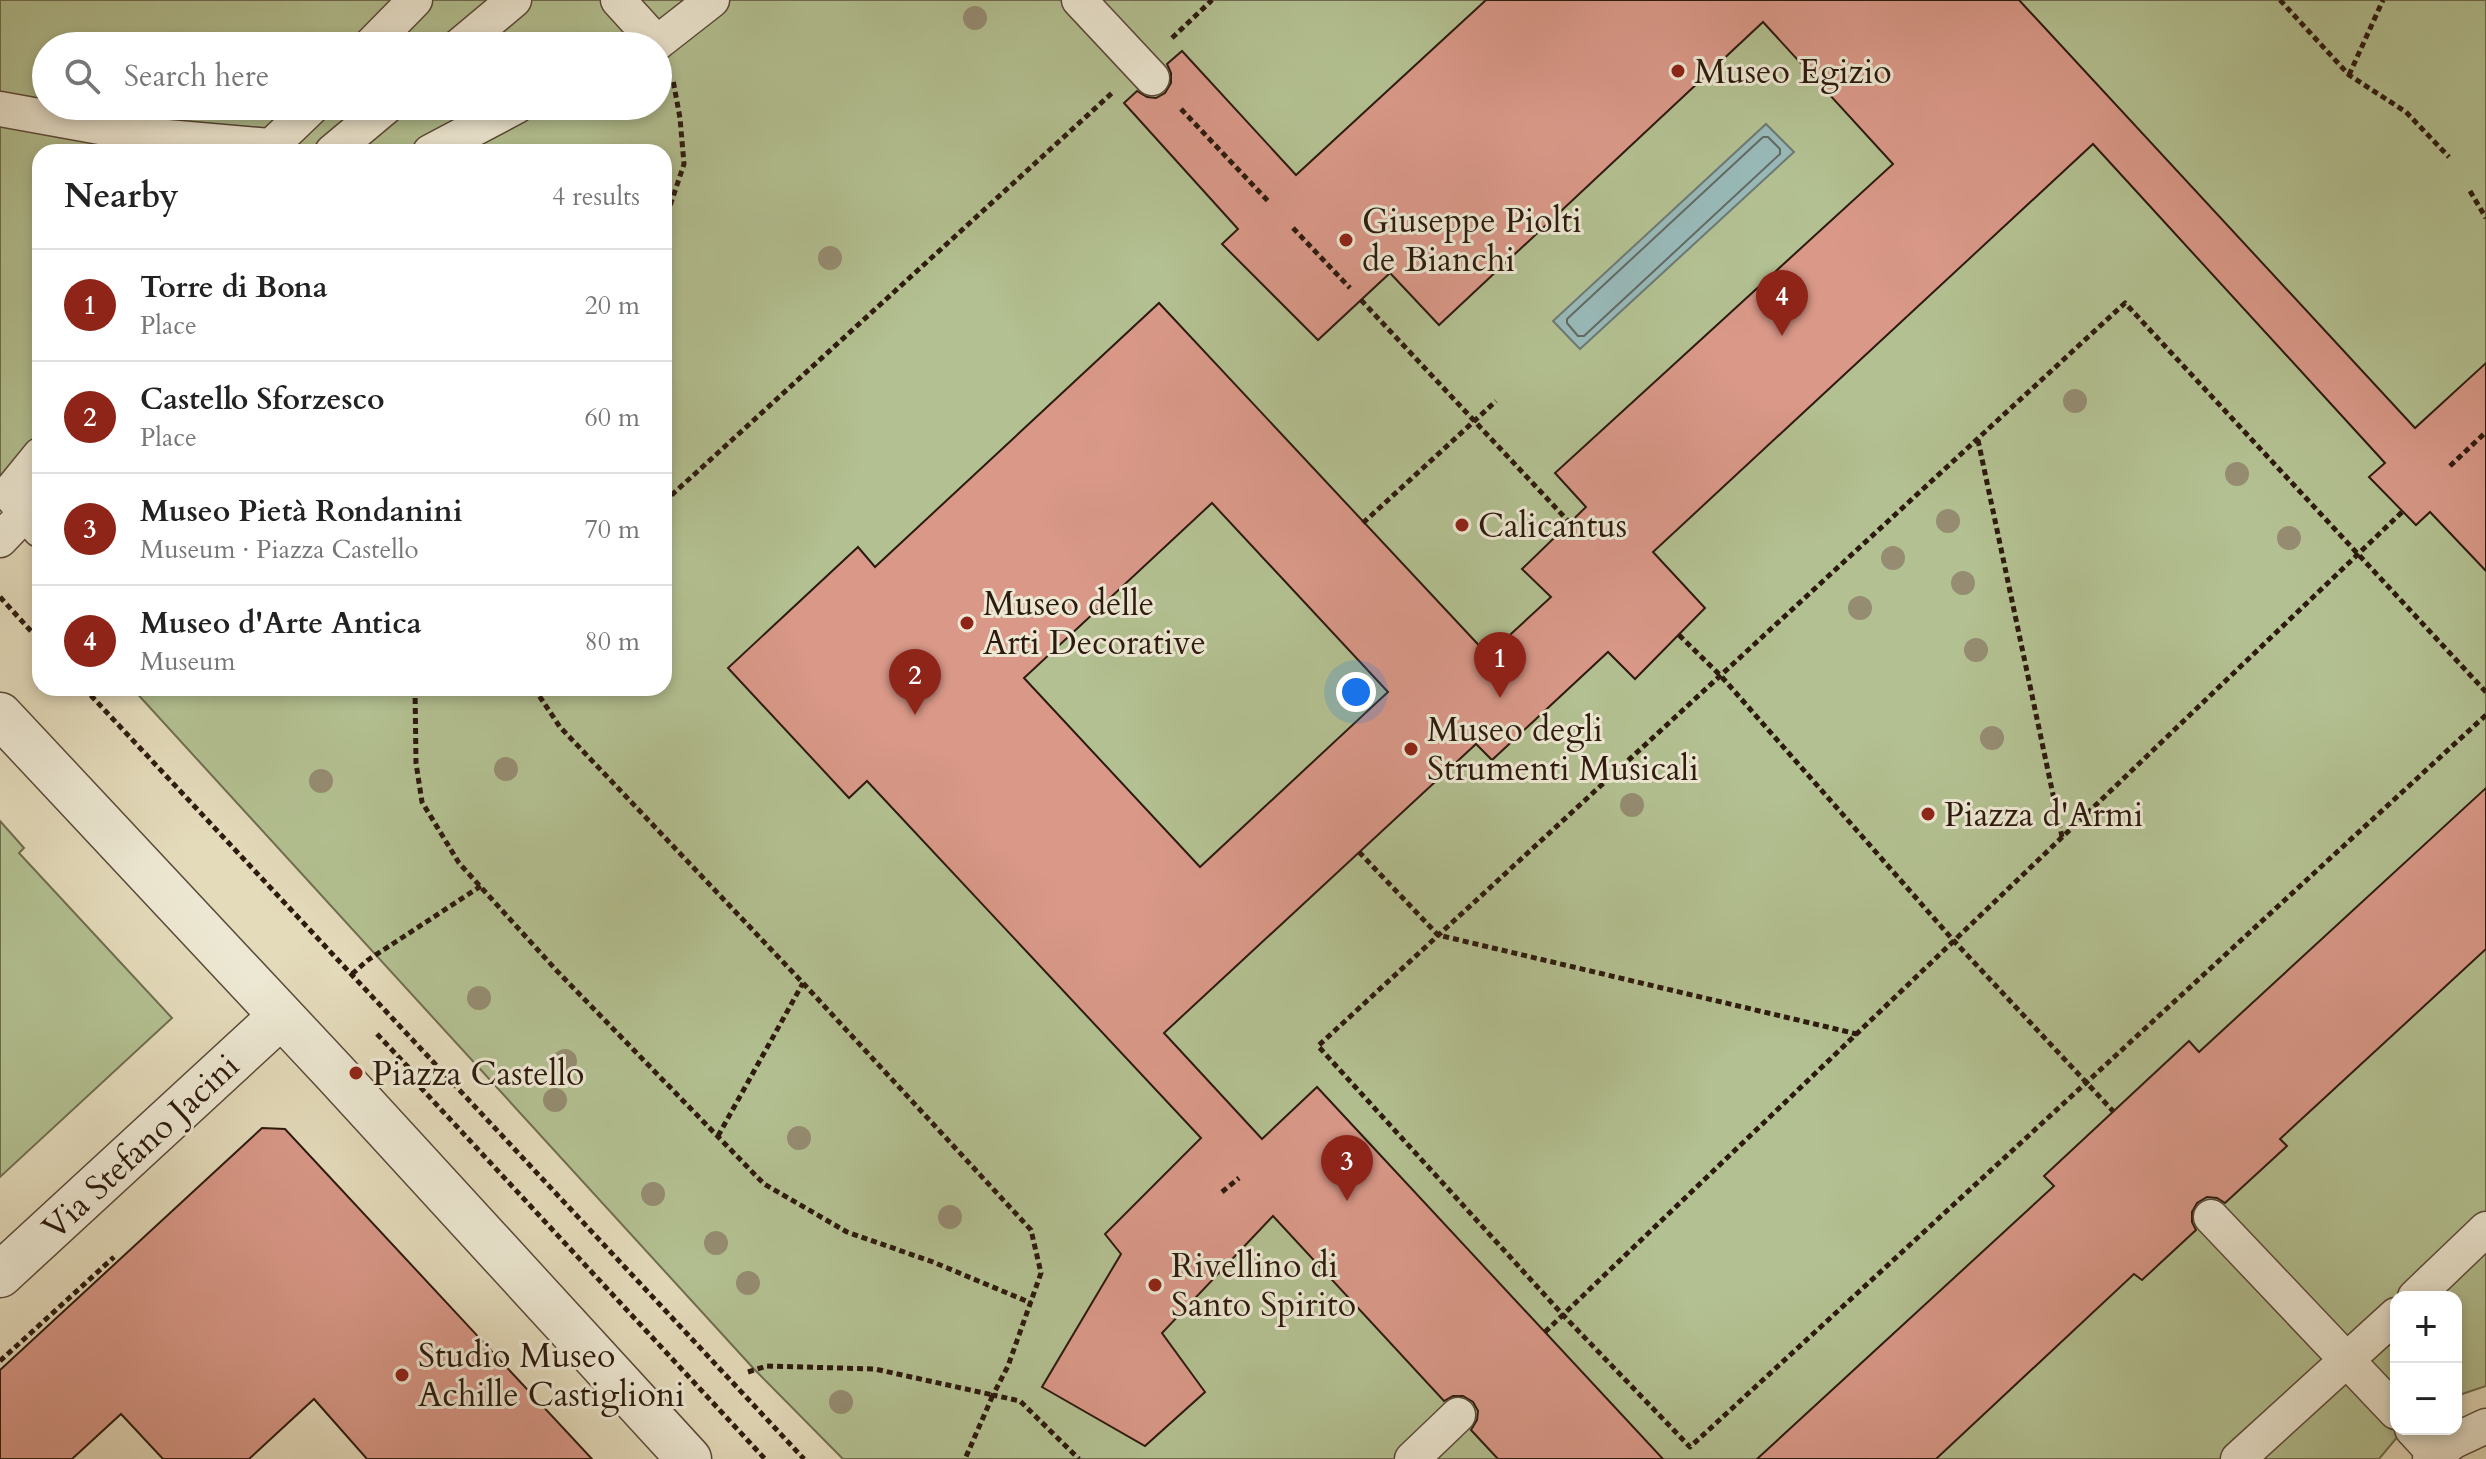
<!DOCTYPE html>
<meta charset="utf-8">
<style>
:root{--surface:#fff;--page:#f2f2f2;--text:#222;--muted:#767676;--line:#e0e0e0;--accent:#8f2418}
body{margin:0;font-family:Cardo,serif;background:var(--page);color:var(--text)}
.controls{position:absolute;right:24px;bottom:24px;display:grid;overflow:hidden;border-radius:16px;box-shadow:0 4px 12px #0003}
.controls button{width:72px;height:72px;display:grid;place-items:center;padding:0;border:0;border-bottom:2px solid var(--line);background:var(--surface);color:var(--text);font:40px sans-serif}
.you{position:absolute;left:1356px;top:692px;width:28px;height:28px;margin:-20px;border:6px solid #fff;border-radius:50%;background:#1a73e8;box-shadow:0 0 0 12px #1a73e833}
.badge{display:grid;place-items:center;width:52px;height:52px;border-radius:50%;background:var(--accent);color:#fff;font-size:26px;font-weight:700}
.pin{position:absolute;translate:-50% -66px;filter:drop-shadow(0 2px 4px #0008)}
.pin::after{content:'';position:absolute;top:42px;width:28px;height:24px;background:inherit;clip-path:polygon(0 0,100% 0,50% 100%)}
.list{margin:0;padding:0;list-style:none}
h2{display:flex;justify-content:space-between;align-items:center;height:104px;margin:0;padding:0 32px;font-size:34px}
h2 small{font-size:26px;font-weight:400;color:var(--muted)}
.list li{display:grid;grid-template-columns:52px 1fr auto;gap:24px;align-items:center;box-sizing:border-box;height:112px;padding:0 32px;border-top:2px solid var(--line)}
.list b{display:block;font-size:30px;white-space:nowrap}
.list p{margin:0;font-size:26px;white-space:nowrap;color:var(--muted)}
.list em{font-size:26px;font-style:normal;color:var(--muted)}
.icon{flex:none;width:44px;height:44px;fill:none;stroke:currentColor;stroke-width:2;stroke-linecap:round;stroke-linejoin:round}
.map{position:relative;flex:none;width:2486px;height:1459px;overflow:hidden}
.search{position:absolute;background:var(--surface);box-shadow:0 4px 12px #0003;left:32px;top:32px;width:640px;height:88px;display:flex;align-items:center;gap:20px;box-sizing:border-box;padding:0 28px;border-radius:44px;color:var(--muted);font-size:30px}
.panel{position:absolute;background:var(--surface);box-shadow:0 4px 12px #0003;left:32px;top:144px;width:640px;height:552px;border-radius:24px}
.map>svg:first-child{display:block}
</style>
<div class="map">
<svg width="2486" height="1459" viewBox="0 0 2486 1459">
<rect width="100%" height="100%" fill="#e4dbbb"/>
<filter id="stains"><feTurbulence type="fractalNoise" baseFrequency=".0025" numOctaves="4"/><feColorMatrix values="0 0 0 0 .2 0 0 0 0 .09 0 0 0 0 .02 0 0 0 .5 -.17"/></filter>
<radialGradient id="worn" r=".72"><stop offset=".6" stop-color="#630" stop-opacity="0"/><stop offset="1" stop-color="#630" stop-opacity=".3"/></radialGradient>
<g fill="#b3c091" stroke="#706d50" stroke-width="2" fill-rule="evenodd">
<path d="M0,0H2486V1386L2456,1396V1297H2396V1429H2404L2379,1459H843L754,1369L132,688H664V152H40V530L0,494ZM46,46H658V106H46Z"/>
<path d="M0,821L24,848L19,853L172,1018L0,1177Z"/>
</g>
<path fill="#98b9b8" stroke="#6d7974" stroke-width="2" d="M1766,124L1794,152L1580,349L1553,321Z"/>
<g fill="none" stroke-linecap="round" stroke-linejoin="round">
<path stroke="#626a63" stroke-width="2" d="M1763,137H1768L1780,149V154L1584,336H1578L1567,323V319Z"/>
</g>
<g fill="#d99888" stroke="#2d1a0e" stroke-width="2" fill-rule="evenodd">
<path d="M1486,0H2019L2415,428L2486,363V571L2430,512L2416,525L2369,477L2385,463L2093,144L1653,552L1705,608L1635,679L1608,652L1492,760L1476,744L1164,1033L1262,1139L1317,1087L1663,1459H1498L1471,1430L1477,1420L1478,1411L1473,1402L1463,1396H1453L1444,1401L1273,1216L1162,1333L1205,1392L1145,1446L1042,1387L1121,1254L1105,1234L1201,1138L867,781L849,798L728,668L858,547L875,567L1159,303L1488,655L1551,597L1522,569L1586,507L1555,473L1893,164L1763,22L1439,325L1390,273L1318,340L1222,244L1238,229L1124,103L1137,91L1147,97L1156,98L1165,93L1171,83V73L1167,64L1182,51L1296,175ZM1212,503L1388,692L1200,867L1024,678Z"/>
<path d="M2486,788V949L2280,1139L2287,1146L2225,1203L2217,1198L2207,1197L2197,1203L2192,1212V1222L2196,1230L2142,1280L2134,1274L1936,1459H1757L2054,1186L2044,1176L2189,1041L2199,1052Z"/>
<path d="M262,1128L285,1129L592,1459H367L314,1399L249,1459H163L121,1414L72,1459H0V1370Z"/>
</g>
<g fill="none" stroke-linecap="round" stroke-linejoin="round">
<g stroke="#5b4a39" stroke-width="37">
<g id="pedestrian">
<path d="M618,0L657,43"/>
<path d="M1079,0L1152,78"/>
<path d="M370,46L415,0"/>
<path d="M459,46L514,0"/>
<path d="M648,46L657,43L712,0"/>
<path d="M0,109L144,135L270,146L281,152"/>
<path d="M265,152L313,106"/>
<path d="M332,152L387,106"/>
<path d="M430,152L517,106"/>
<path d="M40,455L9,493L40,530"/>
<path d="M0,540L40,498"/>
<path d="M2211,1217L2396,1412"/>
<path d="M2415,1297L2486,1229"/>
<path d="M2412,1429L2435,1454"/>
<path d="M1412,1459L1458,1415"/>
<path d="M2238,1459L2396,1315"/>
<path d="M2430,1459L2454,1441L2486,1426"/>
</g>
</g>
<g stroke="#5b4a39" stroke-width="47">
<g id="minor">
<path d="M0,715L335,1073L689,1459"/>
<path d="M0,1275L281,1016"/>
</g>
</g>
<g stroke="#2d1a0e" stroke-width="5" stroke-dasharray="6 4" stroke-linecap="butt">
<path d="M2280,0L2349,75L2406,112L2449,157"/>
<path d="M1172,38L1212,0"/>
<path d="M2349,75L2383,0"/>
<path d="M1181,109L1268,201"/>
<path d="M2470,191L2486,218"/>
<path d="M664,224L684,164L680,118L673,80"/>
<path d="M1293,228L1350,288"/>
<path d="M1361,300L1570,523"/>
<path d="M1978,440L2062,837"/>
<path d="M2450,466L2486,432"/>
<path d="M664,502L1112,93"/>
<path d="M1363,523L1496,401"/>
<path d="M0,597L40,641"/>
<path d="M1679,635L1721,676L1954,941L2113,1111"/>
<path d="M84,688L804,1459"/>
<path d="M415,688L416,763L422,802L459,863L557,971L764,1184L847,1232L933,1262L1031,1303"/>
<path d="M534,688L560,727L803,983L1031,1230L1041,1273L1008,1366L993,1395L1020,1401L1079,1459"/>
<path d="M2486,692L2125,303L1318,1046L1563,1315L1690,1447L2486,715"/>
<path d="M1359,852L1438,935L1857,1034"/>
<path d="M352,974L368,960L481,886"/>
<path d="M377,1034L409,1068L410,1076L765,1459"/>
<path d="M718,1136L803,983"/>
<path d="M1222,1192L1239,1178"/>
<path d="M1545,1332L2402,512"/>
<path d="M0,1361L114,1257"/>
<path d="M748,1372L767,1366L875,1369L993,1395L965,1459"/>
</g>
<use href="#pedestrian" stroke="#ede8d3" stroke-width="34"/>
<use href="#minor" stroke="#ede8d3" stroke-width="44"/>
</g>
<g fill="#958c71">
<circle cx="975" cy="18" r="12"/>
<circle cx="830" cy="258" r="12"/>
<circle cx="2075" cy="401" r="12"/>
<circle cx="2237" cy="474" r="12"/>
<circle cx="1948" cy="521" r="12"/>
<circle cx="2289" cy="538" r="12"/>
<circle cx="1893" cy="558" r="12"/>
<circle cx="1963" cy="583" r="12"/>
<circle cx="1860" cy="608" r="12"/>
<circle cx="1976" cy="650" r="12"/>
<circle cx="1992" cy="738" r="12"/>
<circle cx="506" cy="769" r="12"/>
<circle cx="321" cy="781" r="12"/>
<circle cx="1632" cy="805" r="12"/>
<circle cx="479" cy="998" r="12"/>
<circle cx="565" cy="1061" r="12"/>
<circle cx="555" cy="1100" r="12"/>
<circle cx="799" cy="1138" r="12"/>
<circle cx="653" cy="1194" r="12"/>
<circle cx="950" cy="1217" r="12"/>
<circle cx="716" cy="1243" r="12"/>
<circle cx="748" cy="1283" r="12"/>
<circle cx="841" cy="1402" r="12"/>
</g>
<g fill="#8f2418" stroke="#ede8d3" stroke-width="3">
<circle cx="1678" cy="71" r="8"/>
<circle cx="1346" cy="240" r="8"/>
<circle cx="1462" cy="525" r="8"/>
<circle cx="967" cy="623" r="8"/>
<circle cx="1411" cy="749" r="8"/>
<circle cx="1928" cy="814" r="8"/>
<circle cx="356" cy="1073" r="8"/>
<circle cx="1155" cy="1285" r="8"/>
<circle cx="402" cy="1375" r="8"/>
</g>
<g text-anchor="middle" stroke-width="6" stroke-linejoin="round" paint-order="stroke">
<g font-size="34" fill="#2d1a0e" stroke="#ede8d3" text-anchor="start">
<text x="1694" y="83">Museo Egizio</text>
<text x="1362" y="232">Giuseppe Piolti<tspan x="1362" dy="39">de Bianchi</tspan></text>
<text x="1478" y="537">Calicantus</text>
<text x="983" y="615">Museo delle<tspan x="983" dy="39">Arti Decorative</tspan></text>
<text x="1427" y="741">Museo degli<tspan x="1427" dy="39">Strumenti Musicali</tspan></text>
<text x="1944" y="826">Piazza d'Armi</text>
<text x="372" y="1085">Piazza Castello</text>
<text x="1171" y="1277">Rivellino di<tspan x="1171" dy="39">Santo Spirito</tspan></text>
<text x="418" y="1367">Studio Museo<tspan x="418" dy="39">Achille Castiglioni</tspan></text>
</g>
<g font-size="34" fill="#2d1a0e" stroke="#ede8d3">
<text transform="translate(140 1146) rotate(-43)" y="12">Via Stefano Jacini</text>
</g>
</g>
<rect width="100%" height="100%" filter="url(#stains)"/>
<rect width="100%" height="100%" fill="url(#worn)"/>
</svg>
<div class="controls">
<button>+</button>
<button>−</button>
</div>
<div class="you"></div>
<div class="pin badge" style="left:1500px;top:698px">1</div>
<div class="pin badge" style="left:915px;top:715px">2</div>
<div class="pin badge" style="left:1347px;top:1201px">3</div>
<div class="pin badge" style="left:1782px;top:336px">4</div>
<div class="search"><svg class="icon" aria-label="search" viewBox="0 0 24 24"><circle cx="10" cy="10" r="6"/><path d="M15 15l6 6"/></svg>Search here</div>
<section class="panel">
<h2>Nearby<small>4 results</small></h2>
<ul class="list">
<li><span class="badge">1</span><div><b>Torre di Bona</b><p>Place</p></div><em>20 m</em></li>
<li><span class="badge">2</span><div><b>Castello Sforzesco</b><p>Place</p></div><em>60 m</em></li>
<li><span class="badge">3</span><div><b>Museo Pietà Rondanini</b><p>Museum · Piazza Castello</p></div><em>70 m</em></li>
<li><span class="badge">4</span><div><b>Museo d'Arte Antica</b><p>Museum</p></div><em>80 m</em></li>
</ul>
</section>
</div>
